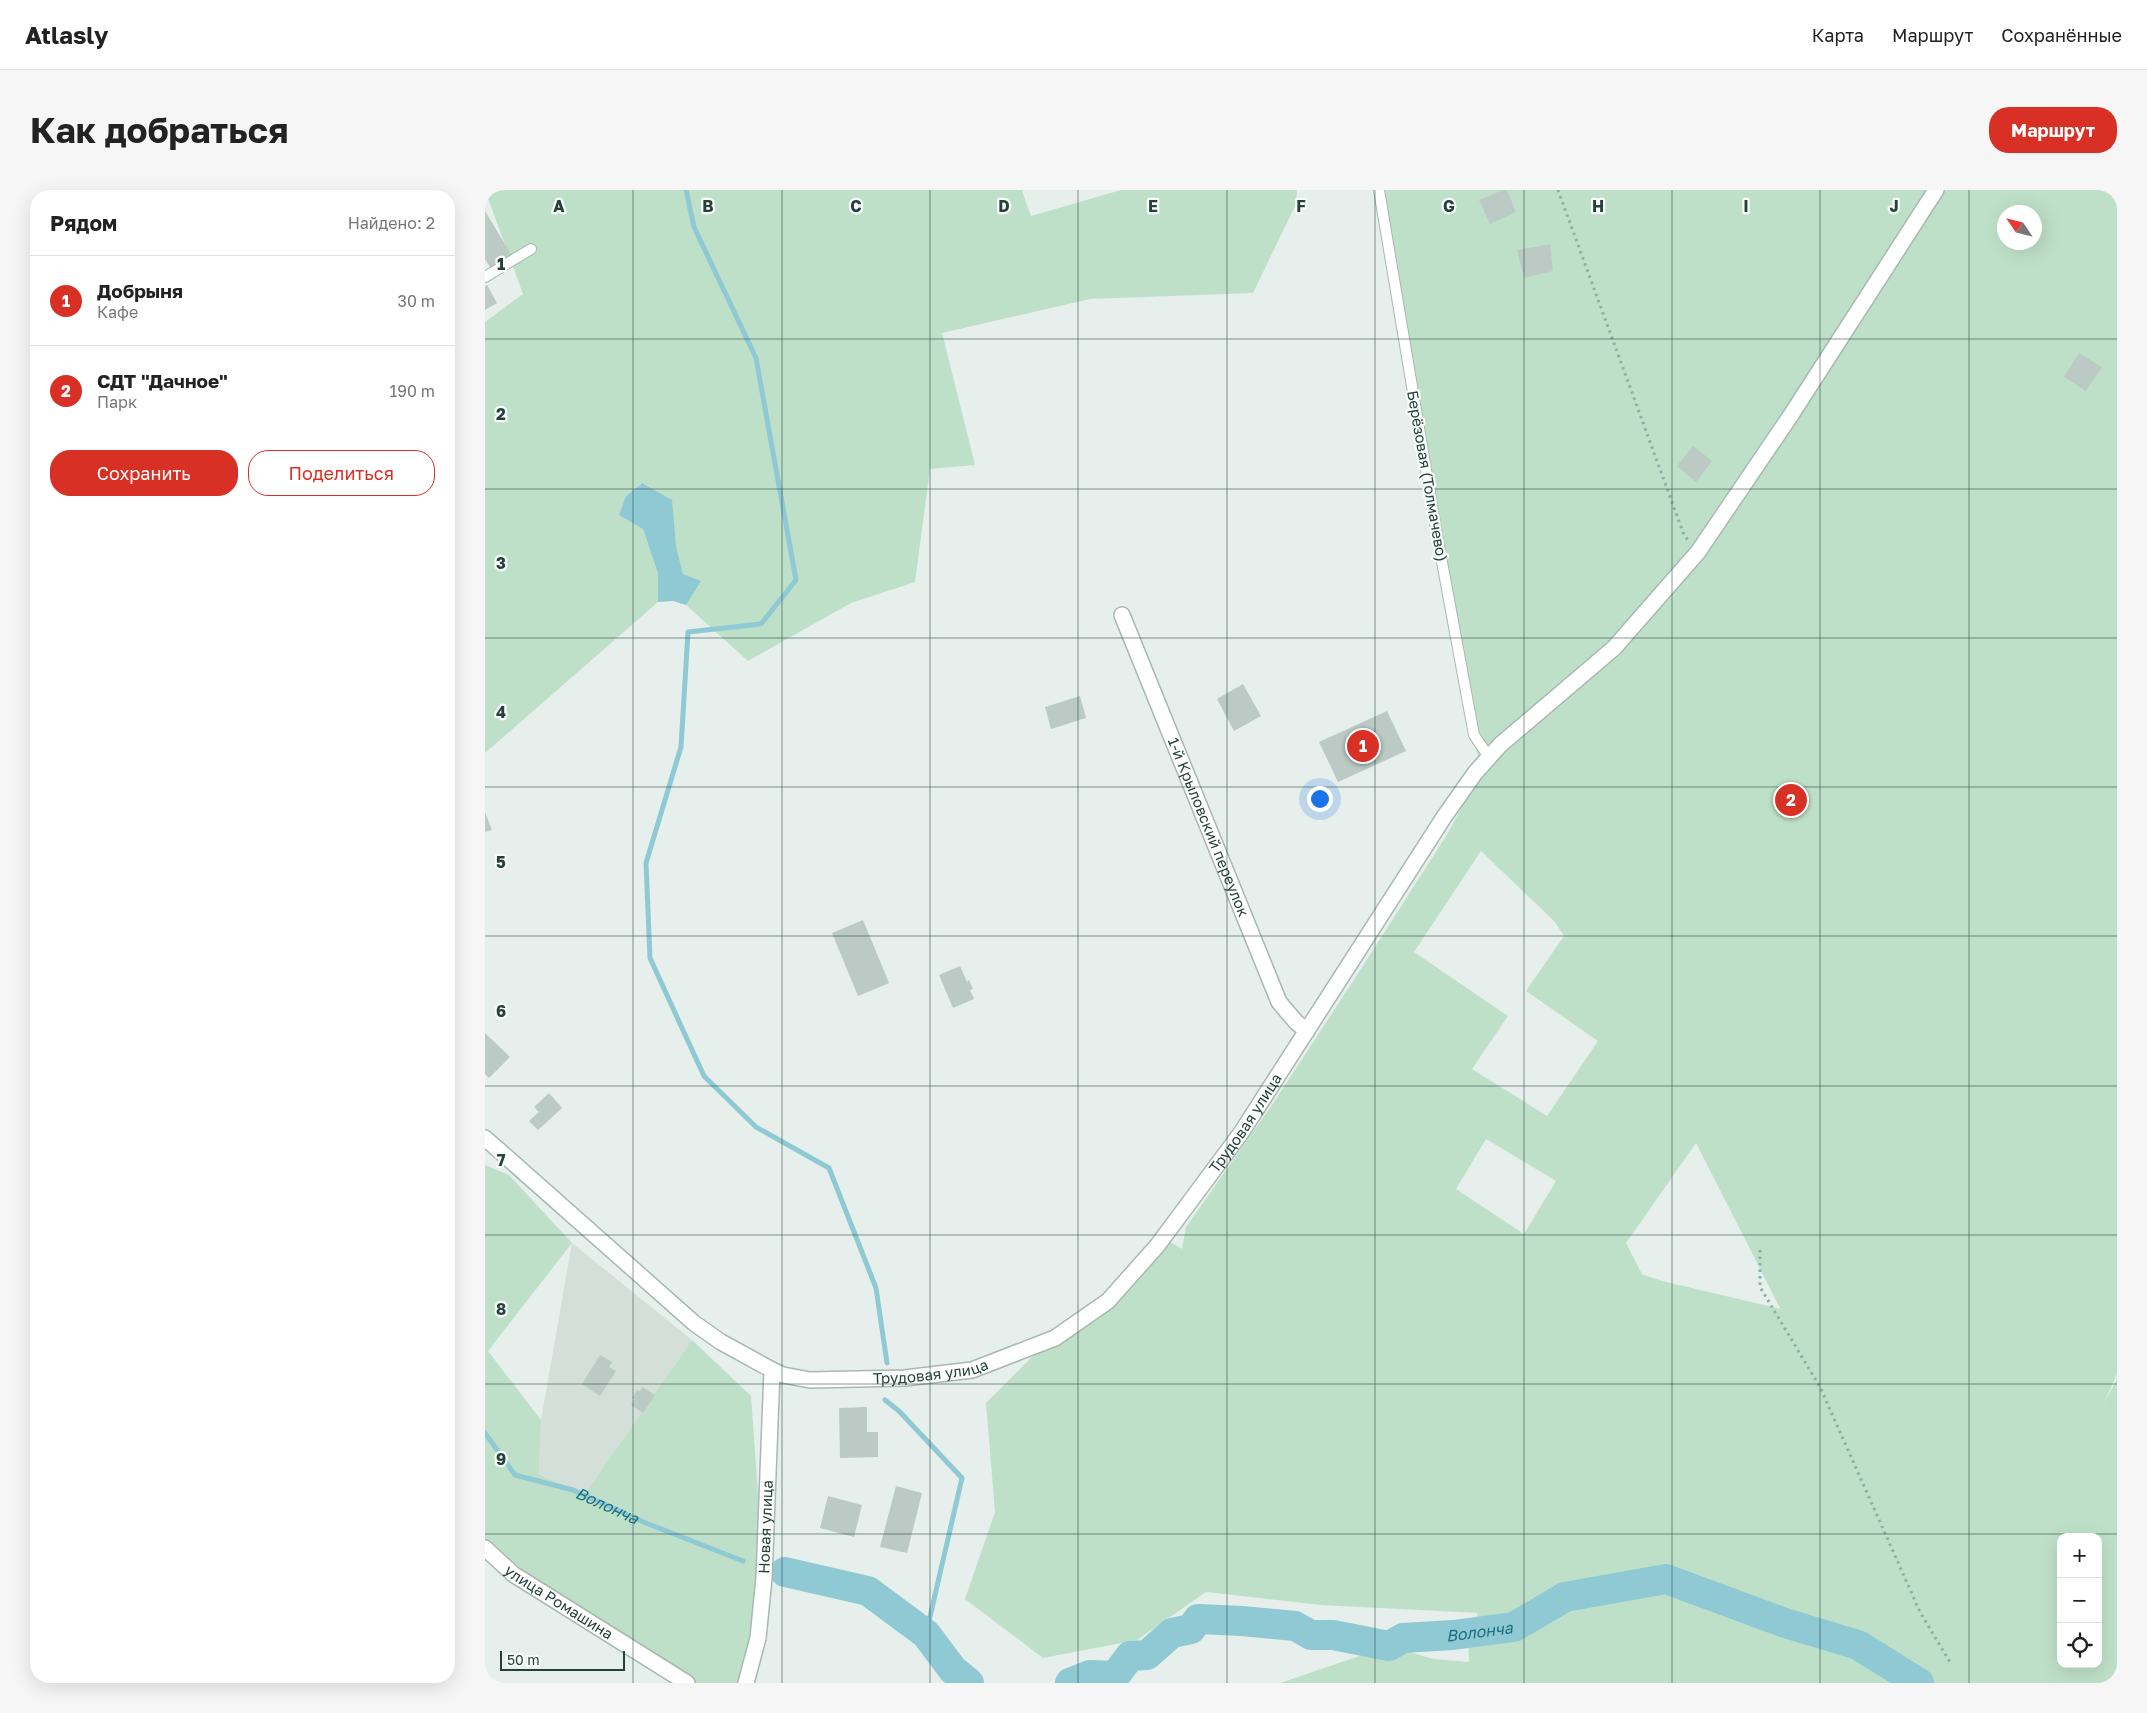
<!DOCTYPE html>
<html lang="ru">
<meta charset="utf-8">
<style>
:root{--surface:#fff;--page:#f6f6f6;--text:#222;--muted:#767676;--line:#e0e0e0;--accent:#d93025}
body{margin:0;font-family:"Golos Text",sans-serif;background:var(--page);color:var(--text)}
.controls{position:absolute;right:15px;bottom:15px;display:grid;overflow:hidden;border-radius:10px;box-shadow:0 5px 20px #0002}
.controls button{width:45px;height:45px;display:grid;place-items:center;padding:0;border:0;border-bottom:1px solid var(--line);background:var(--surface);color:var(--text);font:25px sans-serif}
.compass{position:absolute;left:1512px;top:15px;width:45px;height:45px;border-radius:50%;background:var(--surface);box-shadow:0 5px 20px #0002;rotate:305deg}
.scale{position:absolute;left:15px;bottom:12px;width:125px;box-sizing:border-box;padding-left:5px;border:2px solid #24423a;border-top:0;font-size:14px;line-height:18px;white-space:nowrap;color:#24423a;-webkit-text-stroke:4px #f7fbf9;paint-order:stroke}
.you{position:absolute;left:834px;top:608px;width:18px;height:18px;margin:-12px;border:4px solid #fff;border-radius:50%;background:#1a73e8;box-shadow:0 0 0 8px #1a73e833}
.badge{display:grid;place-items:center;width:32px;height:32px;border-radius:50%;background:var(--accent);color:#fff;font-size:16px;font-weight:700}
.pin{position:absolute;translate:-50% -50%;border:2px solid #fff;box-shadow:0 1px 5px #0006}
.list{margin:0;padding:0;list-style:none}
h2{display:flex;justify-content:space-between;align-items:center;height:65px;margin:0;padding:0 20px;font-size:21px}
h2 small{font-size:16px;font-weight:400;color:var(--muted)}
.list li{display:grid;grid-template-columns:32px 1fr auto;gap:15px;align-items:center;box-sizing:border-box;height:90px;padding:0 20px;border-top:1px solid var(--line)}
.list b{display:block;font-size:19px;white-space:nowrap}
.list p{margin:0;font-size:16px;white-space:nowrap;color:var(--muted)}
.list em{font-size:16px;font-style:normal;color:var(--muted)}
.actions{display:flex;gap:10px;padding:15px 20px}
.actions a{flex:1;padding:11px 0;border:1px solid var(--accent);border-radius:20px;text-align:center;font-size:18px;color:var(--accent)}
.actions .main{background:var(--accent);color:#fff}
.icon{flex:none;width:28px;height:28px;fill:none;stroke:currentColor;stroke-width:2;stroke-linecap:round;stroke-linejoin:round}
.map{position:relative;flex:none;width:1632px;height:1493px;overflow:hidden;border-radius:20px}
header{display:flex;align-items:center;gap:30px;box-sizing:border-box;height:70px;padding:0 25px;background:var(--surface);border-bottom:1px solid var(--line)}
header strong{font-size:24px}
nav{display:flex;gap:28px;margin-inline-start:auto;font-size:18px}
.intro{display:flex;align-items:center;justify-content:space-between;box-sizing:border-box;height:120px;padding:0 30px}
h1{margin:0;font-size:35px}
.button{padding:12px 22px;border-radius:20px;background:var(--accent);color:#fff;font-size:18px;font-weight:700}
main{display:flex;gap:30px;padding:0 30px}
aside{flex:1;background:var(--surface);border-radius:20px;box-shadow:0 5px 20px #0002}
.map>svg:first-child{display:block}
</style>
<header>
<strong>Atlasly</strong>
<nav><a>Карта</a><a>Маршрут</a><a>Сохранённые</a></nav>
</header>
<div class="intro"><h1>Как добраться</h1><a class="button">Маршрут</a></div>
<main>
<aside>
<h2>Рядом<small>Найдено: 2</small></h2>
<ul class="list">
<li><span class="badge">1</span><div><b>Добрыня</b><p>Кафе</p></div><em>30 m</em></li>
<li><span class="badge">2</span><div><b>СДТ &quot;Дачное&quot;</b><p>Парк</p></div><em>190 m</em></li>
</ul>
<div class="actions"><a class="main">Сохранить</a><a>Поделиться</a></div>
</aside>
<div class="map">
<svg width="1632" height="1493" viewBox="0 0 1632 1493">
<rect width="100%" height="100%" fill="#e6efeb"/>
<path fill="#d4dfda" d="M87,1053L207,1150L99,1305L54,1284L56,1230Z"/>
<g fill="#bfe0c8" fill-rule="evenodd">
<path d="M0,0H539L537,1L546,26L636,0H812L811,14L768,103L605,109L457,143L490,275L445,279L430,392L366,413L263,471L201,415L215,391L198,385L191,356L156,293L141,306L158,339L173,384V412L0,563V132L38,104Z"/>
<path d="M892,0H1632V1184L1619,1213L1632,1189V1493H795L904,1456L949,1469L984,1472L983,1448L993,1423L836,1415L721,1402L652,1450L558,1468L480,1409L510,1322L501,1213L566,1148L598,1129L676,1046L697,1059L701,1037L791,909L874,782L963,643L998,577L985,545ZM1520,22H1550V52H1520ZM996,661L1070,732L1079,746L1041,801L1113,851L1062,926L987,879L1023,826L929,762ZM1001,949L1071,991L1039,1044L971,999ZM1211,953L1295,1118L1296,1119L1177,1091L1157,1084L1141,1053ZM1576,1347H1613V1474H1576Z"/>
<path d="M0,975L24,985L87,1053L3,1161L56,1230L54,1284L99,1305L207,1150L266,1206L279,1388L261,1493H202L0,1358Z"/>
</g>
<path fill="#8ec9d4" d="M157,293L187,310L191,356L198,384L216,391L201,415L188,411L173,412V384L158,339L134,325L141,306Z"/>
<g fill="none" stroke-linecap="round" stroke-linejoin="round">
<g stroke="#8ec9d4" stroke-width="5">
<path d="M201,0L209,37L271,168L311,390L276,434L203,442L196,557L161,673L165,768L219,886L271,937L344,978L391,1098L402,1173"/>
<path d="M400,1210L414,1221L477,1288L441,1444"/>
<path id="s1" d="M0,1243L30,1285L88,1300L161,1333L258,1371"/>
</g>
<g stroke="#8ec9d4" stroke-width="30">
<path d="M300,1382L383,1401L441,1444L468,1480L484,1493"/>
<path id="s2" d="M585,1493L605,1485L630,1486L645,1466L662,1465L687,1443L706,1439L713,1429L757,1431L810,1436L826,1445H848L904,1456L918,1448L968,1445L1029,1437L1080,1407L1181,1389L1300,1433L1373,1455L1434,1493"/>
</g>
</g>
<g fill="#bbcac4">
<path d="M1018,0H1022L1031,22L1005,34L994,10Z"/>
<path d="M0,21L29,69L8,82L0,69Z"/>
<path d="M1065,54L1068,81L1039,88L1032,60Z"/>
<path d="M2,95L12,113L0,120V96Z"/>
<path d="M1594,163L1617,177L1601,201L1579,187Z"/>
<path d="M1208,256L1227,271L1211,292L1192,276Z"/>
<path d="M758,494L776,526L749,541L732,509Z"/>
<path d="M595,506L601,528L566,539L560,517Z"/>
<path d="M902,521L921,561L853,592L834,552Z"/>
<path d="M0,622L7,640L0,642Z"/>
<path d="M378,730L404,793L373,806L347,743Z"/>
<path d="M475,776L482,792L484,790L488,799L485,800L489,809L468,818L454,785Z"/>
<path d="M0,843L25,867L4,888L0,884Z"/>
<path d="M64,903L77,918L53,940L44,931L54,922L49,917Z"/>
<path d="M115,1165L127,1172L124,1177L131,1181L115,1206L97,1194Z"/>
<path d="M158,1197L170,1205L158,1223L146,1215L150,1209L147,1208L152,1200L155,1201Z"/>
<path d="M382,1217V1242H393V1267L355,1268L354,1218Z"/>
<path d="M411,1296L437,1303L422,1363L395,1357Z"/>
<path d="M343,1306L377,1315L369,1347L335,1338Z"/>
</g>
<g fill="none" stroke-linecap="round" stroke-linejoin="round">
<g stroke="#a8b8b2" stroke-width="12">
<g id="service">
<path d="M894,0L952,345L989,545L1004,567"/>
<path d="M0,87L46,59"/>
</g>
</g>
<g stroke="#a8b8b2" stroke-width="18">
<g id="minor">
<path id="s3" d="M637,425L794,812L811,832L822,841"/>
<path id="s4" d="M0,1358L28,1384L202,1493"/>
<path id="s5" d="M261,1493L273,1448L279,1388L287,1180"/>
</g>
</g>
<g stroke="#a8b8b2" stroke-width="18">
<g id="tertiary">
<path id="s6" d="M0,948L209,1133L236,1152L287,1180L298,1185L325,1190L420,1188L487,1180L570,1148L623,1111L672,1056L756,943L959,627L990,583L1015,555L1129,458L1213,362L1306,225L1451,0"/>
</g>
</g>
<g stroke="#86b3a5" stroke-width="3" stroke-dasharray="2.5 4" stroke-linecap="butt">
<path d="M1073,0L1199,345L1203,350"/>
<path d="M1275,1060V1097L1335,1197L1435,1422L1466,1474"/>
</g>
<use href="#service" stroke="#fff" stroke-width="10"/>
<use href="#minor" stroke="#fff" stroke-width="15"/>
<use href="#tertiary" stroke="#fff" stroke-width="15"/>
</g>
<path fill="none" stroke="#24423a" stroke-width="1" stroke-opacity="0.55" d="M148,0V1493M297,0V1493M445,0V1493M593,0V1493M742,0V1493M890,0V1493M1039,0V1493M1187,0V1493M1335,0V1493M1484,0V1493M0,149H1632M0,299H1632M0,448H1632M0,597H1632M0,746H1632M0,896H1632M0,1045H1632M0,1194H1632M0,1344H1632"/>
<g text-anchor="middle" stroke-width="4.5" stroke-linejoin="round" paint-order="stroke">
<g font-size="15" fill="#24423a" stroke="#f7fbf9">
<text transform="translate(942 286) rotate(80)" y="5">Берёзовая (Толмачево)</text>
<text dy="5" stroke="none"><textPath href="#s3" startOffset="229">1-й Крыловский переулок</textPath></text>
<text dy="5" stroke="none"><textPath href="#s6" startOffset="951">Трудовая улица</textPath></text>
<text dy="5" stroke="none"><textPath href="#s6" startOffset="531">Трудовая улица</textPath></text>
<text dy="5" stroke="none"><textPath href="#s5" startOffset="158">Новая улица</textPath></text>
<text dy="5" stroke="none"><textPath href="#s4" startOffset="92">улица Ромашина</textPath></text>
</g>
<g font-size="16" font-style="italic" fill="#1c6f80" stroke="#f7fbf9">
<text dy="6" stroke="none"><textPath href="#s1" startOffset="149">Волонча</textPath></text>
<text dy="6" stroke="none"><textPath href="#s2" startOffset="441">Волонча</textPath></text>
</g>
</g>
<g font-size="16" text-anchor="middle" font-weight="bold" fill="#24423a" stroke="#f7fbf9" stroke-width="4.5" stroke-linejoin="round" paint-order="stroke">
<text x="74" y="22">A</text>
<text x="223" y="22">B</text>
<text x="371" y="22">C</text>
<text x="519" y="22">D</text>
<text x="668" y="22">E</text>
<text x="816" y="22">F</text>
<text x="964" y="22">G</text>
<text x="1113" y="22">H</text>
<text x="1261" y="22">I</text>
<text x="1409" y="22">J</text>
<text x="16" y="80">1</text>
<text x="16" y="230">2</text>
<text x="16" y="379">3</text>
<text x="16" y="528">4</text>
<text x="16" y="678">5</text>
<text x="16" y="827">6</text>
<text x="16" y="976">7</text>
<text x="16" y="1125">8</text>
<text x="16" y="1275">9</text>
</g>
</svg>
<div class="controls">
<button>+</button>
<button>−</button>
<button><svg class="icon" aria-label="locate" viewBox="0 0 24 24"><circle cx="12" cy="12" r="6"/><path d="M12 2v4M12 18v4M2 12h4M18 12h4"/></svg></button>
</div>
<svg class="compass" viewBox="-18 -18 36 36"><path d="M0-13l5 13h-10z" fill="#e53935"/><path d="M0 13l5-13h-10z" fill="#767676"/></svg>
<div class="scale">50 m</div>
<div class="you"></div>
<div class="pin badge" style="left:878px;top:556px">1</div>
<div class="pin badge" style="left:1306px;top:610px">2</div>
</div>
</main>
